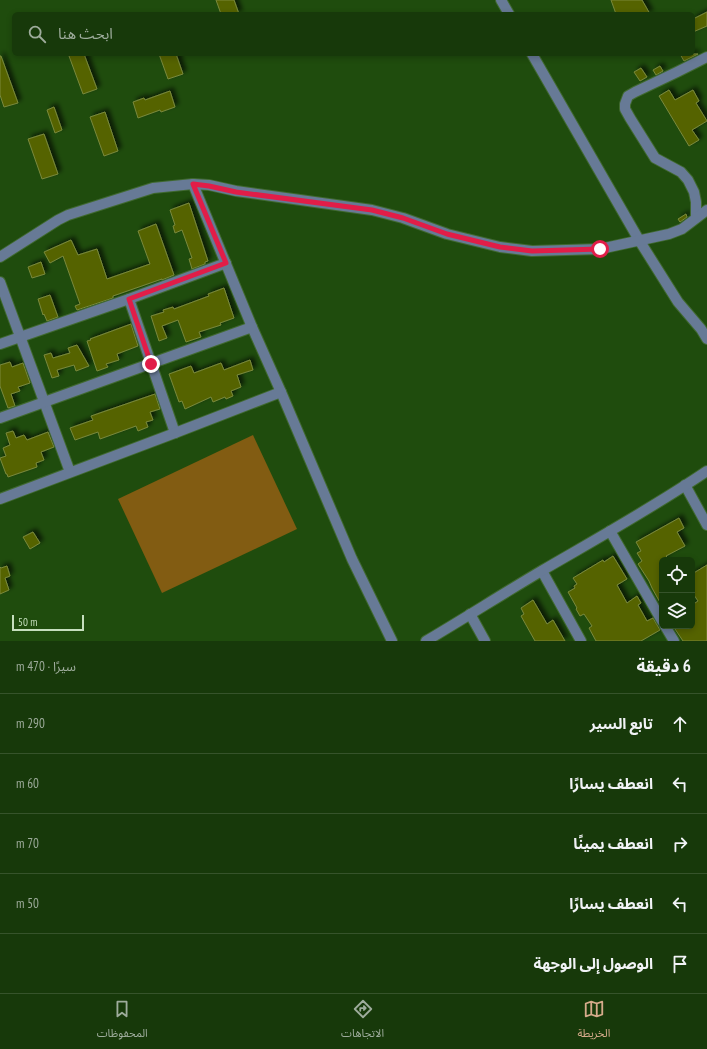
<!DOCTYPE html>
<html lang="ar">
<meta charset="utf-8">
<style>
:root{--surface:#17390a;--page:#244418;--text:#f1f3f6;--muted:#9eac9c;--line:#36532b;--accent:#d6ab8b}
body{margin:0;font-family:"PT Sans Narrow","Noto Sans Arabic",sans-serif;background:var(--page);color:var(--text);direction:rtl}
.controls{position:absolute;right:12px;bottom:12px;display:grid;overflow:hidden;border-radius:6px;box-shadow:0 2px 6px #0003}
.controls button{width:36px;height:36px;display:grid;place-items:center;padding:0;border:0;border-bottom:1px solid var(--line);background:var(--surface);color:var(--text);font:20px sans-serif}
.scale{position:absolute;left:12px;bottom:10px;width:72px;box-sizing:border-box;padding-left:4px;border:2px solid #c6dfbe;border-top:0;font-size:11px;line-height:14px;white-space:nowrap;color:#c6dfbe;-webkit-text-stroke:3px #1f4c0d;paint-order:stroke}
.stop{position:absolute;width:12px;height:12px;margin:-9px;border:3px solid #e11d48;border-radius:50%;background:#fff}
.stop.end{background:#e11d48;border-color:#fff;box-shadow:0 1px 4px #0008}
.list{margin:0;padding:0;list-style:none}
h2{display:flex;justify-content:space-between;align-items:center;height:52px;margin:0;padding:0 16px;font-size:17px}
h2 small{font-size:13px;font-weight:400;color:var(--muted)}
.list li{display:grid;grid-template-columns:26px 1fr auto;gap:12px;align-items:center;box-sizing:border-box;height:60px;padding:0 16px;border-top:1px solid var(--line)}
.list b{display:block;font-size:15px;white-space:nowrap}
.list em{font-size:13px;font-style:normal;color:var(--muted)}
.icon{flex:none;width:22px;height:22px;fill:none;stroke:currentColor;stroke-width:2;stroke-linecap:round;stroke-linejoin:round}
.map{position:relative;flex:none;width:707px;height:641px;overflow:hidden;direction:ltr}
.search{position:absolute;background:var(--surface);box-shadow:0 2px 6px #0003;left:12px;right:12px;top:12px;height:44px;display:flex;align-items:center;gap:10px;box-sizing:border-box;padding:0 14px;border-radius:6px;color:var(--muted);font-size:15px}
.sheet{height:352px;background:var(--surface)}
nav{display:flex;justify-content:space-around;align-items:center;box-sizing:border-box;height:56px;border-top:1px solid var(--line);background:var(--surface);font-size:11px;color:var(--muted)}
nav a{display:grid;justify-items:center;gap:2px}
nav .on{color:var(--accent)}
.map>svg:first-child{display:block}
</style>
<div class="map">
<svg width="707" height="641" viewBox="0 0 707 641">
<defs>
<filter id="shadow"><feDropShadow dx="3.5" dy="-3.5" stdDeviation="2" flood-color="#0009"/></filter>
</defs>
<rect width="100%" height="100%" fill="#1f4c0d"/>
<path fill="#825c12" d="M253,435L297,529L162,593L118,499Z"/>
<g fill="#556303" stroke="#7a893c" filter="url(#shadow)">
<path d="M216,0H234L239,14H221Z"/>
<path d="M611,0H642L650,14H616Z"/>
<path d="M707,12V26L693,32V19Z"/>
<path d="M74,54H84L97,89L83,94L69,56Z"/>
<path d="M159,54H176L183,74L168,79Z"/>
<path d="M680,54H698L684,61Z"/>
<path d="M0,56H1L18,103L4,107L0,95Z"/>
<path d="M660,66L663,71L656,75L653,70Z"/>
<path d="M641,68L647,77L640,81L634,72Z"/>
<path d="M669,90L675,100L693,90L699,101L696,103L707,121L692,130L699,140L689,146L659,96Z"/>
<path d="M170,91L175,107L161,112L160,110L138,118L133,102L144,98L145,100Z"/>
<path d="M54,107L62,130L55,133L47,110Z"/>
<path d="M105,112L118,151L104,156L90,117Z"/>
<path d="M44,134L58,174L42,179L28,139Z"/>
<path d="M189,203L208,261L205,262V264L192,269L189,259L192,258L182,230L175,233L173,226L175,225L170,210Z"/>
<path d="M686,214L687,217L680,222L678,219Z"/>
<path d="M156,224L174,275L162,280V279L113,296V298L77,310L75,306L80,304L63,256L50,263L44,252L71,240L78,255L97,249L107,279L150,264L138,231Z"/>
<path d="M41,262L45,274L32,278L28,267Z"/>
<path d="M224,288L234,318L220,323L221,325L199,332L201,337L186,342L178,320L162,326L167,338L159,341L151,316L164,312L163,310L173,307L174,309L209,296L208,294Z"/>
<path d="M50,295L58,317L47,321L44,314L43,315L38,299Z"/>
<path d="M131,324L138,346L117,354L119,360L106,364L108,367L97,371L87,341L91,340L90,339Z"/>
<path d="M77,345L89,366L76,371L74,365L57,370L59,376L52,378L44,355L51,353L53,358L70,353L68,348Z"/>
<path d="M250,360L253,370L237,375L241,387L231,391L233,396L226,399L225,397L213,402L211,397L185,409L182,401L179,402L169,374L191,366L194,373L221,363L224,370Z"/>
<path d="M10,362L12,367L23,363L30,383L18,387L20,391L11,394L15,406L8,408L0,386V365Z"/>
<path d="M155,394L160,409L150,412L153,420L146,422L148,427L138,431L136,426L100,439L98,432L75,440L70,428L93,420L91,416Z"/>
<path d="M13,431L16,438L24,435L27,440L48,432L54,447L41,452L44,460L36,463L37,467L8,477L7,474H6L0,458L6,456L3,448L10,445L6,433Z"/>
<path d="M679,518L684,528L677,532L685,546L666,556L667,557L662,560V606L652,588L649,581L638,564L642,561L637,553L641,551L636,542Z"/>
<path d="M33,532L40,543L30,549L23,537Z"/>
<path d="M613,556L627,579L617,585L627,603L637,596L641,603L638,605L647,621L653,618L660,630L641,641H596L589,628L592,626L584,614L580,616L576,609L577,608L568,592L575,588L574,586L577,584L573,578L603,560L604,562Z"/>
<path d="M707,565V641H683L673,626H692V605L698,601L692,592V574Z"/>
<path d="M7,566L10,576L5,578L9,590L0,594V567L1,568Z"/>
<path d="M533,600L547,624L553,620L565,641H535L521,616L524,614L521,608Z"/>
</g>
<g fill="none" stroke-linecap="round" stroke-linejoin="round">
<g stroke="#406930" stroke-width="12">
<g id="minor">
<path d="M501,0L509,14"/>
<path d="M532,54L639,240L678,302L701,329L707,339"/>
<path d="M193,184L252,327L281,392L352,559L392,641"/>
<path d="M696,218V202L694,192L688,180L681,172L655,158L630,118L625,109V104L628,96L635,92L677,72L707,57"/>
<path d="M0,257L58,220L68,215L153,188L193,184L209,185L236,191L372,210L403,218L447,234L500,247L532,251L600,249L669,234L682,229L707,210"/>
<path d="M0,282L70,472"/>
<path d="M129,299L175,433"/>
<path d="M0,344L129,299L226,263"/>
<path d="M0,418L252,327"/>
<path d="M685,485L707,525"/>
<path d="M0,499L175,433L281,392"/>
<path d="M610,531L662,621"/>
<path d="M542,571L581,641"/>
<path d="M470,614L485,641"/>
<path d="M665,626L674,641"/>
<path d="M426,641C465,618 504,593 543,570C598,538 654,507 707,471"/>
</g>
</g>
<use href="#minor" stroke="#677a96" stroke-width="10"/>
</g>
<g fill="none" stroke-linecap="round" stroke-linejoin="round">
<path stroke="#e11d48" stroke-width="5" d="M151,364L129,299L226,263L193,184L209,186L236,192L372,210L403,218L447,234L500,247L532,251L600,249"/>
</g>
</svg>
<div class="controls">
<button><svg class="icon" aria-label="locate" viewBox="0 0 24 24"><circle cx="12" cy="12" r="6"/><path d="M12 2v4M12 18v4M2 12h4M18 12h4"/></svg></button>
<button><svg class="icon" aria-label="layers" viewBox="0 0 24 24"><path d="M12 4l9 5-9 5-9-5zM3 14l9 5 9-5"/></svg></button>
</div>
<div class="scale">50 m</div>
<div class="stop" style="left:600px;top:249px"></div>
<div class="stop end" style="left:151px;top:364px"></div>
<div class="search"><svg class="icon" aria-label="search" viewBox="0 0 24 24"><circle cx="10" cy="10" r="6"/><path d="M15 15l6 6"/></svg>ابحث هنا</div>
</div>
<section class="sheet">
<h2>6 دقيقة<small>سيرًا · 470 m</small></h2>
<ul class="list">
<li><svg class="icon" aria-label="ahead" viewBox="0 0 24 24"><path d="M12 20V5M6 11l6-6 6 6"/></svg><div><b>تابع السير</b></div><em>290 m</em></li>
<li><svg class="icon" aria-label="left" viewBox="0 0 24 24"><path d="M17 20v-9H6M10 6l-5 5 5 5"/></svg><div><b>انعطف يسارًا</b></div><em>60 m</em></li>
<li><svg class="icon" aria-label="right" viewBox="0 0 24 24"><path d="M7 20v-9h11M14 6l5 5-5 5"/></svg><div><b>انعطف يمينًا</b></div><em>70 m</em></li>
<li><svg class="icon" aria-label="left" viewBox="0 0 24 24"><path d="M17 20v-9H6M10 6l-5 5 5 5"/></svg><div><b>انعطف يسارًا</b></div><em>50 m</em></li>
<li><svg class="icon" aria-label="arrive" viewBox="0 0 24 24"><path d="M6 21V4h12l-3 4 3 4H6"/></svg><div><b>الوصول إلى الوجهة</b></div></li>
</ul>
</section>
<nav>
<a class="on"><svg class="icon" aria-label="map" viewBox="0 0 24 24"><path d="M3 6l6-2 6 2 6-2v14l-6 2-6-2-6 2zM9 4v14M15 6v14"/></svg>الخريطة</a>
<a><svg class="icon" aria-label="directions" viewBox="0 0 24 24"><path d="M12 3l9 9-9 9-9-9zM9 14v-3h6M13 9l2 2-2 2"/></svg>الاتجاهات</a>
<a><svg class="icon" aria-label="saved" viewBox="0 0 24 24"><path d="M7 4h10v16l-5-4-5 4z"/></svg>المحفوظات</a>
</nav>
